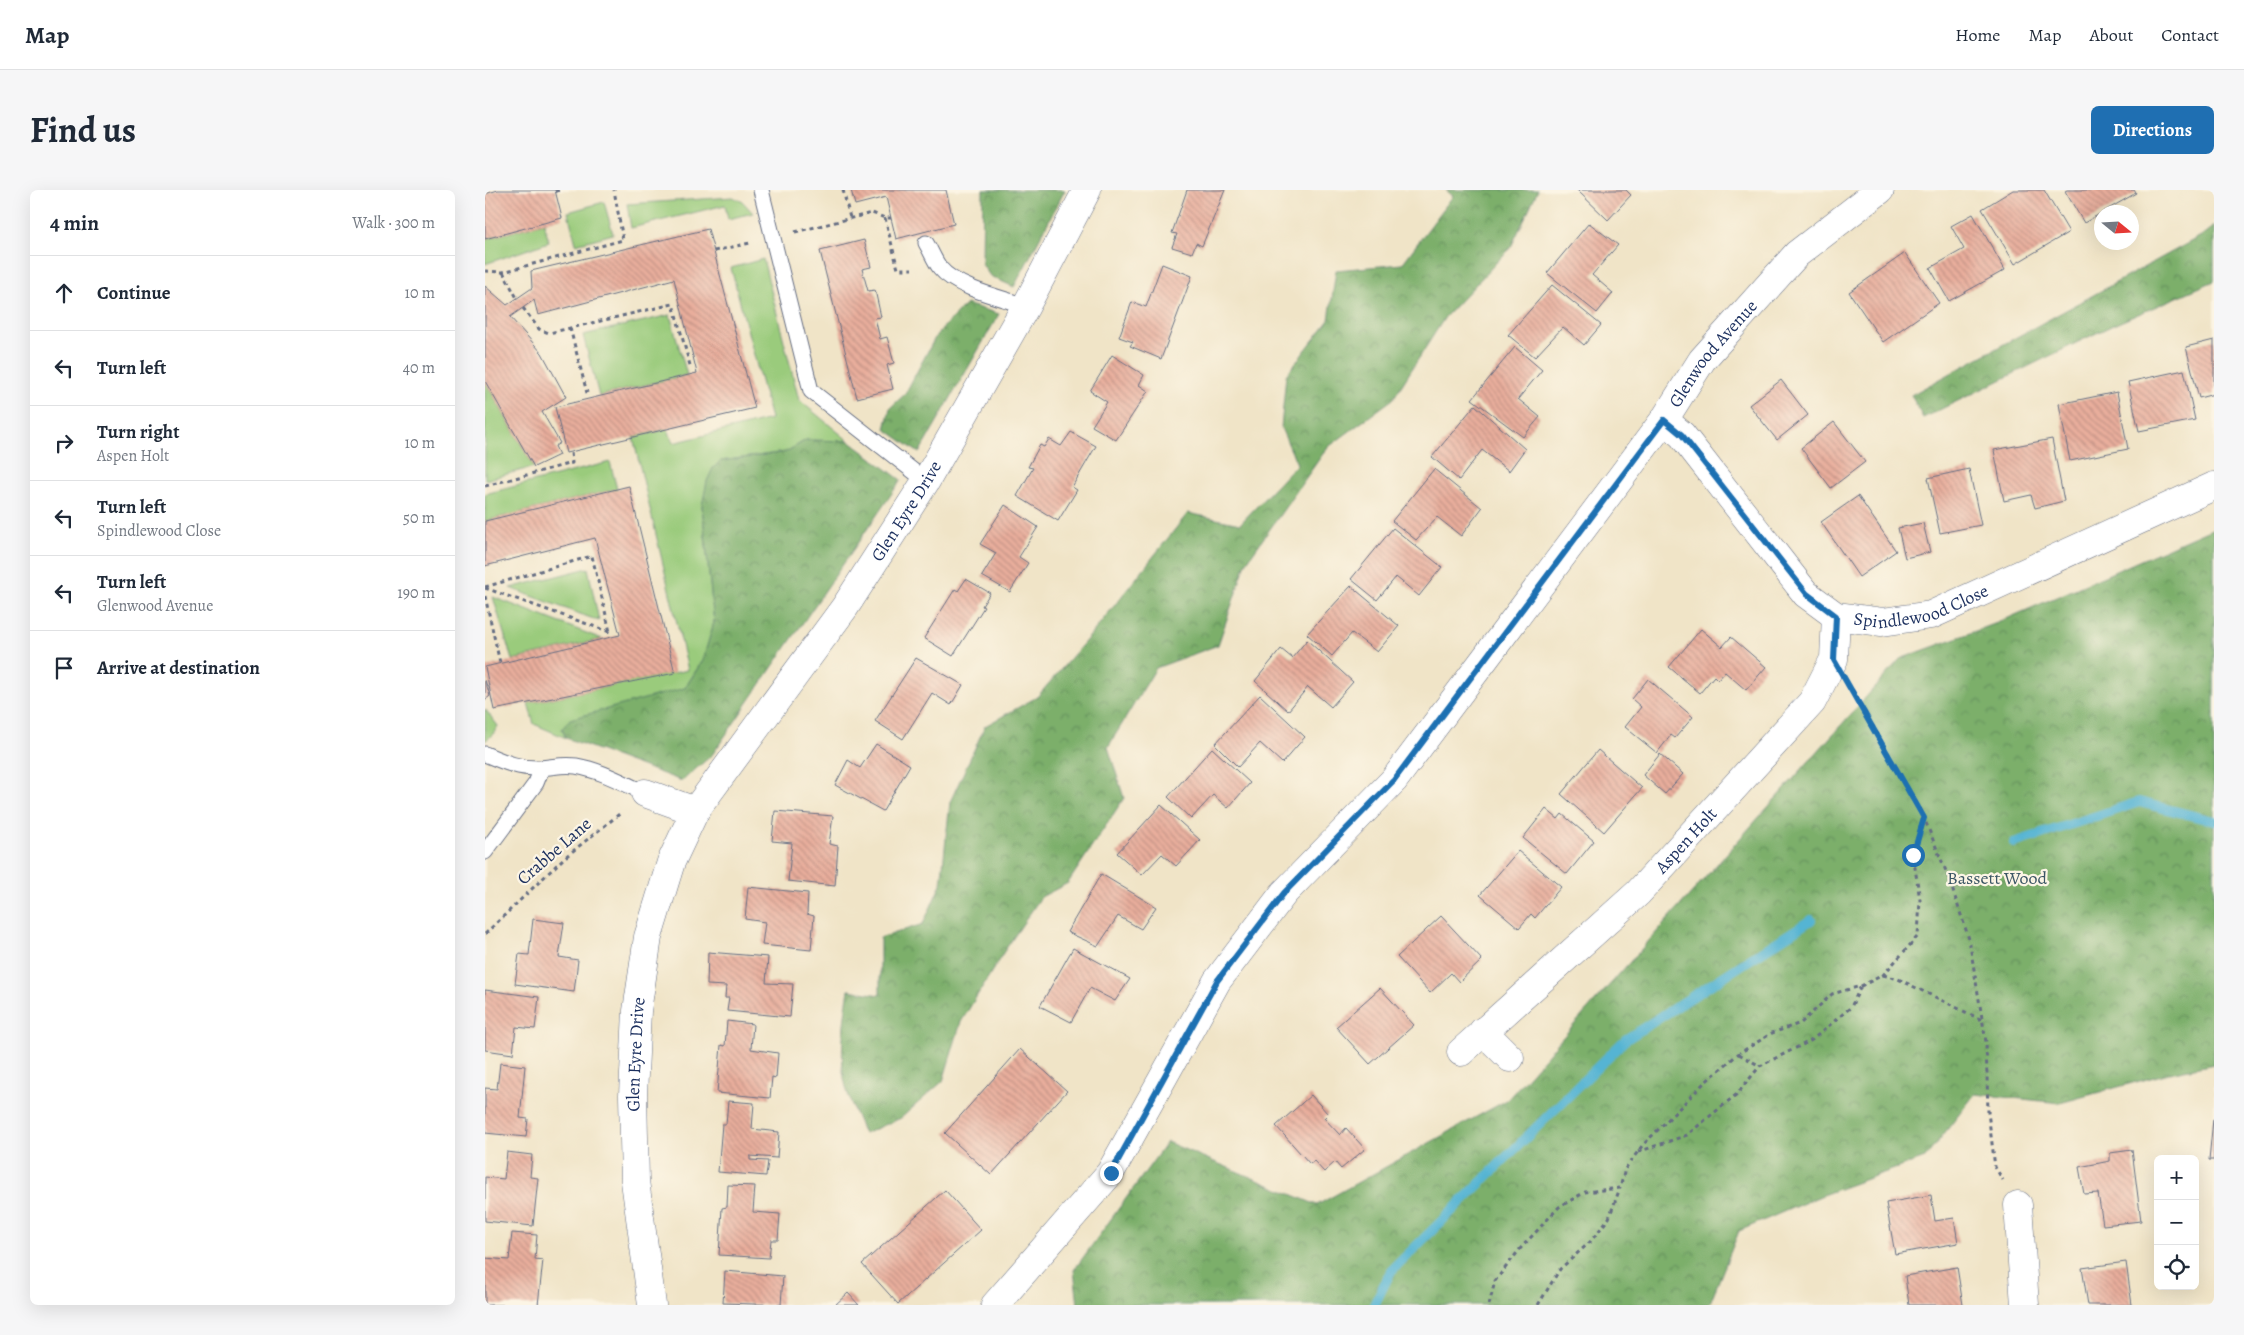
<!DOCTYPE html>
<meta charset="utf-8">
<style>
:root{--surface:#fff;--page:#f6f6f7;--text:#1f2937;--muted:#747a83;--line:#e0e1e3;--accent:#1f6fb2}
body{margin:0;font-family:Alegreya,serif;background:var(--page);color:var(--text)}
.controls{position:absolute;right:15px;bottom:15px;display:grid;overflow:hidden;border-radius:8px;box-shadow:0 5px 20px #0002}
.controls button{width:45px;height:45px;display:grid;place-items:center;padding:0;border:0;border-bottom:1px solid var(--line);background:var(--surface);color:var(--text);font:25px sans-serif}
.compass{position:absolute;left:1609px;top:15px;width:45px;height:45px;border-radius:50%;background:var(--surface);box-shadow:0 5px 20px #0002;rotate:108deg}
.stop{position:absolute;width:15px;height:15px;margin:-11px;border:4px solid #1f6fb2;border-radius:50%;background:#fff}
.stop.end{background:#1f6fb2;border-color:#fff;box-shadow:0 1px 5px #0008}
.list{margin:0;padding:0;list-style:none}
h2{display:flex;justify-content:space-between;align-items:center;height:65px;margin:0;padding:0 20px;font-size:21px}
h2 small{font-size:16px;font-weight:400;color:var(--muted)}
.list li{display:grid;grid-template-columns:32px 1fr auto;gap:15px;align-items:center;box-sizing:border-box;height:75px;padding:0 20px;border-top:1px solid var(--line)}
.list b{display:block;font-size:19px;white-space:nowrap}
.list p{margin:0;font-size:16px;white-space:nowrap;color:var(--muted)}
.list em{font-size:16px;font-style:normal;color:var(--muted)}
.icon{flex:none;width:28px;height:28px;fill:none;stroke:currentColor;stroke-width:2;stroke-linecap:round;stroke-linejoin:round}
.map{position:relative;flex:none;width:1729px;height:1115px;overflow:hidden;border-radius:8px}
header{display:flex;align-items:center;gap:30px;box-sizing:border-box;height:70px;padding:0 25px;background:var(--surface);border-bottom:1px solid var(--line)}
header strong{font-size:24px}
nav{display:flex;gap:28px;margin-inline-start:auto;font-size:18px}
.intro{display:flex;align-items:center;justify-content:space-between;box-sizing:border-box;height:120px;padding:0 30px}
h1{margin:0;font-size:35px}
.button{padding:12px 22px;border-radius:8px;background:var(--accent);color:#fff;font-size:18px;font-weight:700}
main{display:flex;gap:30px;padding:0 30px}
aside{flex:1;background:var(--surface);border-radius:8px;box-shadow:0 5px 20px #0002}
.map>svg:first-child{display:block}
</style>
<header>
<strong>Map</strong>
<nav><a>Home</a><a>Map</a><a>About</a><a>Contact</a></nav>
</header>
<div class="intro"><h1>Find us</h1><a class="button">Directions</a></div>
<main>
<aside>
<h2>4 min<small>Walk · 300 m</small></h2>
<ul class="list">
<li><svg class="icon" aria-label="ahead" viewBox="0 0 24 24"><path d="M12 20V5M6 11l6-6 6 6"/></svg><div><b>Continue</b></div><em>10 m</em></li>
<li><svg class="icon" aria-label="left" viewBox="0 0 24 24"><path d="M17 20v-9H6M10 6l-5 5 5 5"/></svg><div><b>Turn left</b></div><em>40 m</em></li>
<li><svg class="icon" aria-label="right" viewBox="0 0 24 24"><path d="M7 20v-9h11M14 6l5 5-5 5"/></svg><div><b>Turn right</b><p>Aspen Holt</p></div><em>10 m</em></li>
<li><svg class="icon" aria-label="left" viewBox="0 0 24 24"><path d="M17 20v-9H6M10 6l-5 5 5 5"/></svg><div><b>Turn left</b><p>Spindlewood Close</p></div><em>50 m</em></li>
<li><svg class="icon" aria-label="left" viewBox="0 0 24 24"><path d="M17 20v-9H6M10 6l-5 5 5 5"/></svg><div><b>Turn left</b><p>Glenwood Avenue</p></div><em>190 m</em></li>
<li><svg class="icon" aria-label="arrive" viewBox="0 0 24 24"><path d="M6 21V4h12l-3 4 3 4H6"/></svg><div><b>Arrive at destination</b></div></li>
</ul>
</aside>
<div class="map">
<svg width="1729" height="1115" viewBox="0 0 1729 1115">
<defs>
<pattern id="forest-crowns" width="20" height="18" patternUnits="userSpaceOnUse" patternTransform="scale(1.25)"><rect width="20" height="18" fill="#7baf6b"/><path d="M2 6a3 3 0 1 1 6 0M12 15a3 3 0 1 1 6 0" fill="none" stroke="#648f5b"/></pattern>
<pattern id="building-back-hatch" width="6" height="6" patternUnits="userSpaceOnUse" patternTransform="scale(1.25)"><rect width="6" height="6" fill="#e9ae9c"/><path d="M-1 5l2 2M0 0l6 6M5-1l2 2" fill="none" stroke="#bc8e82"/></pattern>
</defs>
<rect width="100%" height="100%" fill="#fcf5e5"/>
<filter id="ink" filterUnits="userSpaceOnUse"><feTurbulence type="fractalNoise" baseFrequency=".02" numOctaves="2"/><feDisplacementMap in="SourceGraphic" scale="10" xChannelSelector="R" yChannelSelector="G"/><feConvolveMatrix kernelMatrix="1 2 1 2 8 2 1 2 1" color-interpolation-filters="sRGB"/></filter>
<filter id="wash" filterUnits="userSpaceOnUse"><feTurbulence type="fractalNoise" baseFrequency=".0096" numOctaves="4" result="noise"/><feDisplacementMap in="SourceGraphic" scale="20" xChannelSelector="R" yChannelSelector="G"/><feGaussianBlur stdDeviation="1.12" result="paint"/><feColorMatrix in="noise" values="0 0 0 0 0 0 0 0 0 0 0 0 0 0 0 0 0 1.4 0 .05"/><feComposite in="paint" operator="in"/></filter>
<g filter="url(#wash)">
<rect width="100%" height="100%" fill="#f0e4c7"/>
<g fill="#9acb7b" stroke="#5a7d6c">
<path d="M248,7L258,12L268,23L243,29L240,15L146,38L142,14Z"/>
<path d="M119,12L128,44L91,54L83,22Z"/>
<path d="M59,33L64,52L0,74V49Z"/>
<path d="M278,69L314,210L364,251L321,250L301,262L236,271L217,316L229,433L218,470L200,498L77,539L81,548L49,534L43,513L203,480L148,247L183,239L188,253L286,229L246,78Z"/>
<path d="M185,125L202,185L114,206L98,145Z"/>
<path d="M0,191L49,277L0,290Z"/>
<path d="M125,272L132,299L0,331V304Z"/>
<path d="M103,378L114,431L25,398Z"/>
<path d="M8,407L117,449L27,470Z"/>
<path d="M0,519L13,536L8,544L0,551Z"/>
</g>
<g fill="url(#forest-crowns)" stroke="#4b6f64">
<path d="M498,0H580L529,97L505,86L497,74Z"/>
<path d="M961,0H1053L1026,57L960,127L908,209L842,258L761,373L733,455L671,478L623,557L639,608L583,693L556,707L518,763L476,832L458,891L416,928L379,944C371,925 360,902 358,881C356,854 359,827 364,800L395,805V748L438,734L456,694L465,612L500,536L552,507L605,446L703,323L755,334L812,274L796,238L801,185L844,130L851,80L917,74L968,6Z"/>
<path d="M1729,36V91L1626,136L1438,228L1426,205L1716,46Z"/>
<path d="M481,114L514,124L434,263L400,239L405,218L420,204L452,144Z"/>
<path d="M321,250L364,251L416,290L227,565L197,591L81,548L77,539L85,529L200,498L218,470L229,432L217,316L222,291L228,278L236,271L301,262Z"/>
<path d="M1729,338V874L1684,883L1575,913L1490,904L1440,968L1340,1004L1254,1041L1224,1115H593L589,1080L682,952L832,1015L1022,910L1415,469L1512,433Z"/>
</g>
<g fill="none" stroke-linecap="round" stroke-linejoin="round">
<g stroke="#54b4d3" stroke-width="10">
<path d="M1529,653L1654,612L1729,631"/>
<path d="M889,1115L906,1081L1140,850L1326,730"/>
</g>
</g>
<g id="blocks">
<g fill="url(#building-back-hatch)">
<path d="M13,0H70L77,28L0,49V4Z"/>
<path d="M366,0H461L469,34L411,49L401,7L370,15Z"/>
<path d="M702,0H740L717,56L711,53L707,63L687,57L692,44L687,43Z"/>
<path d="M1092,0H1141L1146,5L1123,30Z"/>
<path d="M1528,0H1559L1584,42L1530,74L1497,19Z"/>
<path d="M1582,0H1649L1651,3L1599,33L1580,1Z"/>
<path d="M1488,24L1520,80L1464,111L1445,78L1479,59L1466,36Z"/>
<path d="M1104,33L1133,55L1107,85L1128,103L1112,123L1062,83Z"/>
<path d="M223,39L270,218L81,263L70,217L212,183L189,89L53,125L49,110L25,127L57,163L81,207L57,222L75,253L70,256L74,265L49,277L0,191V96L22,115L47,98L46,81Z"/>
<path d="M379,50L386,77L377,79L383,101L390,100L396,127L390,128L395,149L402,147L409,173L402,175L408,199L372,208L335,61Z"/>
<path d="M1420,63L1454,113L1398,152L1364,102Z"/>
<path d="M677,74L707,86L676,169L645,156L648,152L634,147L647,112L661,117Z"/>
<path d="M1067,95L1116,135L1099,155L1078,137L1050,167L1023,145Z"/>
<path d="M1729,150V204L1714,208L1701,157Z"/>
<path d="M1030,157L1057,180L1033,209L1055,227L1038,247L987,209Z"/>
<path d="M627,165L659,185L654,195L663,201L631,250L607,236L622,212L605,201Z"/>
<path d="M1699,180L1710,230L1654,241L1643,192Z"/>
<path d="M1296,190L1323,225L1292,250L1264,215Z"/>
<path d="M1632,202L1643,259L1585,271L1574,214Z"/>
<path d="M990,215L1040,259L1024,281L997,260L974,290L947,267Z"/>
<path d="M1349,232L1380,272L1346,298L1316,258Z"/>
<path d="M586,242L611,256L587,297L592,300L573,331L532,306L548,278L543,277L555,255L559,257L564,249L576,256Z"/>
<path d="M1567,249L1579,311L1550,318L1546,305L1519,311L1509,260Z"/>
<path d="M949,279L997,318L976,346L952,327L931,350L907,331Z"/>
<path d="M1484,279L1496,335L1455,343L1443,288Z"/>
<path d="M144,296L190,483L9,520L0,477L135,445L110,348L0,376V331Z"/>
<path d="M1373,306L1411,361L1374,387L1336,332Z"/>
<path d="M520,315L553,337L534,367L543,373L525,402L497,386L511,363L495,354Z"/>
<path d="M1438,333L1445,362L1420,368L1413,338Z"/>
<path d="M908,338L957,377L934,406L911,387L892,410L866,389Z"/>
<path d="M481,389L505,403L497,416L499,417L468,466L439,448L470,399L473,401Z"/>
<path d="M866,396L914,436L892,462L867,443L847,466L822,444Z"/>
<path d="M1216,439L1237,457L1246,447L1281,477L1261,500L1240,482L1233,490L1229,486L1215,503L1184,477Z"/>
<path d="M822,450L868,492L846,517L823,497L803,521L770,491L796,459L807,468Z"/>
<path d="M431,468L478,495L466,515L447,503L418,549L390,531Z"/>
<path d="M1163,489L1208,527L1190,548L1186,545L1172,563L1140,537L1156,517L1147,509Z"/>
<path d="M0,490L5,506L0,510Z"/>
<path d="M775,505L820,547L797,573L775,553L753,577L730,554Z"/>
<path d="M391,554L425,575L398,621L350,595L363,570L375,578Z"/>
<path d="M727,558L765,593L743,618L728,605L706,629L683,607Z"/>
<path d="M1113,560L1157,598L1119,642L1076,604Z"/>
<path d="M1175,564L1198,584L1180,604L1158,585Z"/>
<path d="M676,615L715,650L691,676L677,664L657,685L632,663Z"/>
<path d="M1061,619L1073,629L1077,624L1109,651L1082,684L1038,648Z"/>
<path d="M290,621L348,626L344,654L353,656L350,696L303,691L307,653L287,651Z"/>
<path d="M1033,661L1076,697L1050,728L1046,724L1034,738L995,705Z"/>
<path d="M616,684L671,717L656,739L633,726L613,756L582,742Z"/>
<path d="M263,697L323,703L322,724L329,726L326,760L277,755L280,732L260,729Z"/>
<path d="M956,726L997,770L974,792L966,783L945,803L912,767Z"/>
<path d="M48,729L79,733L74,767L93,770L89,802L30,794L34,764L44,765Z"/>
<path d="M588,758L645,789L630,811L605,798L586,832L555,816Z"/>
<path d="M223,762L283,767L281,793L308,794L305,827L242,821L244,808H240L241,796L222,795Z"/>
<path d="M895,798L929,835L885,874L851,837Z"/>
<path d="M0,800L54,807L50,839L31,837L28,864L0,860Z"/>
<path d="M242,831L268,834L266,859L293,863L291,888L287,887L285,908L232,903L236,855L240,856Z"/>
<path d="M535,859L582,901L506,985L460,943Z"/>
<path d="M15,873L40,876L35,928L43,929L41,947L0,943V898L12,899Z"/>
<path d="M826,905L843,924L839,928L855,945L861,938L880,959L856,979L850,972L839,982L829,971L825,974L791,936Z"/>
<path d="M243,911L269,913L267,939L294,942L292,968L265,966V970L283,971L281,986L233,982L237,934H241Z"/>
<path d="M1728,929H1729V970H1724Z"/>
<path d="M1647,960L1656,1031L1618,1035L1613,1003L1599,1004L1594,977L1625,971V963Z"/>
<path d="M22,962L47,965L45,987L53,988L48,1036L0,1031V987L19,989Z"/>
<path d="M243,995L270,996L268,1022L295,1024L293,1050H286L284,1068L234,1065L237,1018L242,1017Z"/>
<path d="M460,1000L496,1040L413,1114L377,1074Z"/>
<path d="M1446,1005L1450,1031L1469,1028L1473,1053L1410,1064L1401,1013Z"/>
<path d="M27,1043L52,1045L50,1069L58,1070L53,1115H0V1068L24,1070Z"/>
<path d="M1641,1072L1647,1115H1603L1597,1078Z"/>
<path d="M1472,1077L1478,1115H1424L1420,1086Z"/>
<path d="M240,1081L298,1086L296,1115L238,1113Z"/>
<path d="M363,1103L374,1115H350Z"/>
</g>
</g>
</g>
<g filter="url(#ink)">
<use href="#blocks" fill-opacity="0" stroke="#666e83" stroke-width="1"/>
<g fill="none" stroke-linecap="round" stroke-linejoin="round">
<g stroke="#666e83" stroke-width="17">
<g id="lane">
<path d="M276,0L326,201L441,291"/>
<path d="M441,53C446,61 449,70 455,78C471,98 517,108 541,116"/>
<path d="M0,564C19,572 35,579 56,578C68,577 79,574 91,576C115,580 138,593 160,603"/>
<path d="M0,662L51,593L57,578"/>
</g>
</g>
<g stroke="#666e83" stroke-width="29">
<g id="street">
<path id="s1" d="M1179,230L1197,245L1321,404L1351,426L1397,432L1446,425L1729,296"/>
<path d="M160,603L210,621"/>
<path d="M998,841L1025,868"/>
<path id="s2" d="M976,862L1153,703L1327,512L1349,469L1351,426"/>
<path d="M1533,1015L1540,1115"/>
<path id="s3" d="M167,1115L150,991L148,905L152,821L163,747L186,672L210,621L360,417L441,291L541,116L602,0"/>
<path id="s4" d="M510,1115L625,983L732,791L799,703L909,590L1179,230L1217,170L1312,64L1395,0"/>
</g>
</g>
<g stroke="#666e83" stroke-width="3" stroke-dasharray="4 4" stroke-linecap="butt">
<path d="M358,0L365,28"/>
<path d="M70,1L77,0"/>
<path d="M400,28L413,79H427"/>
<path d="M310,42L387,23L400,28H406"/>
<path d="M229,61L265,53"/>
<path d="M0,81L18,82L138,50L129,0"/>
<path d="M18,82L32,108"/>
<path d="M38,118L54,139L64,143L188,114L206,179"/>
<path d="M85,138L102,203"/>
<path d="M0,296L87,273L86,262"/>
<path d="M0,397L107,366L125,442"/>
<path d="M0,398L125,442"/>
<path d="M0,406L15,473"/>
<path d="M1367,500L1439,628L1463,686L1484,749L1501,852L1503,922L1510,977L1518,990"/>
<path d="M0,744L79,668L137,622"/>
<path d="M1398,785L1413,789L1497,830"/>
<path d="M1254,864L1275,876"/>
<path d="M1153,962L1202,945L1252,904L1275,876L1327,850L1366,817L1376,796"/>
<path d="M1004,1115L1010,1091L1035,1059L1074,1017L1100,1002L1135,998L1140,979L1157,956L1218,894L1253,864L1287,843L1316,833L1347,804L1376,796L1398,785L1433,746L1435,710L1428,665L1439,628"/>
<path d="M1053,1115L1075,1079L1105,1052L1124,1028L1135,998"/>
</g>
<use href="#lane" stroke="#fff" stroke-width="15"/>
<use href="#street" stroke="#fff" stroke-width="28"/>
</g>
</g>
<g fill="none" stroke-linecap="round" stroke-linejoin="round" filter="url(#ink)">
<path stroke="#1f6fb2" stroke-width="6" d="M626,983L732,791L799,703L909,590L1179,230L1197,245L1322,404L1351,426L1349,470L1439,628L1428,665"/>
</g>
<g text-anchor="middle" stroke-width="4.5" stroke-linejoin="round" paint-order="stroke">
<g font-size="18" fill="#1b2f5e" stroke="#fcf5e5">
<text dy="6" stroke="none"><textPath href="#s4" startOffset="1196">Glenwood Avenue</textPath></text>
<text dy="6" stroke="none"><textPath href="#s3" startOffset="872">Glen Eyre Drive</textPath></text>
<text dy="6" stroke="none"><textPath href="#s1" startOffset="350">Spindlewood Close</textPath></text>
<text dy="6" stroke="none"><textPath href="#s2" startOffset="309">Aspen Holt</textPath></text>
<text transform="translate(69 661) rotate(-41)" y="6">Crabbe Lane</text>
<text dy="6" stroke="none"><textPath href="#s3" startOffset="252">Glen Eyre Drive</textPath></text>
</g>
<g font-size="18" fill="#3b5665" stroke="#fcf5e5">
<text x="1512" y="694">Bassett Wood</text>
</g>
</g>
</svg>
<div class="controls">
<button>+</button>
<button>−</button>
<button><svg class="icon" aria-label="locate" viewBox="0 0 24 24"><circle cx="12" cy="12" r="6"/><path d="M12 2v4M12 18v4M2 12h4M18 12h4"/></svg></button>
</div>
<svg class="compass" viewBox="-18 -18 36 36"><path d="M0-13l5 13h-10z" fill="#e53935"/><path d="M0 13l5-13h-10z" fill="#747a83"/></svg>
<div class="stop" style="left:1428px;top:665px"></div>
<div class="stop end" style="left:626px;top:983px"></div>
</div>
</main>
